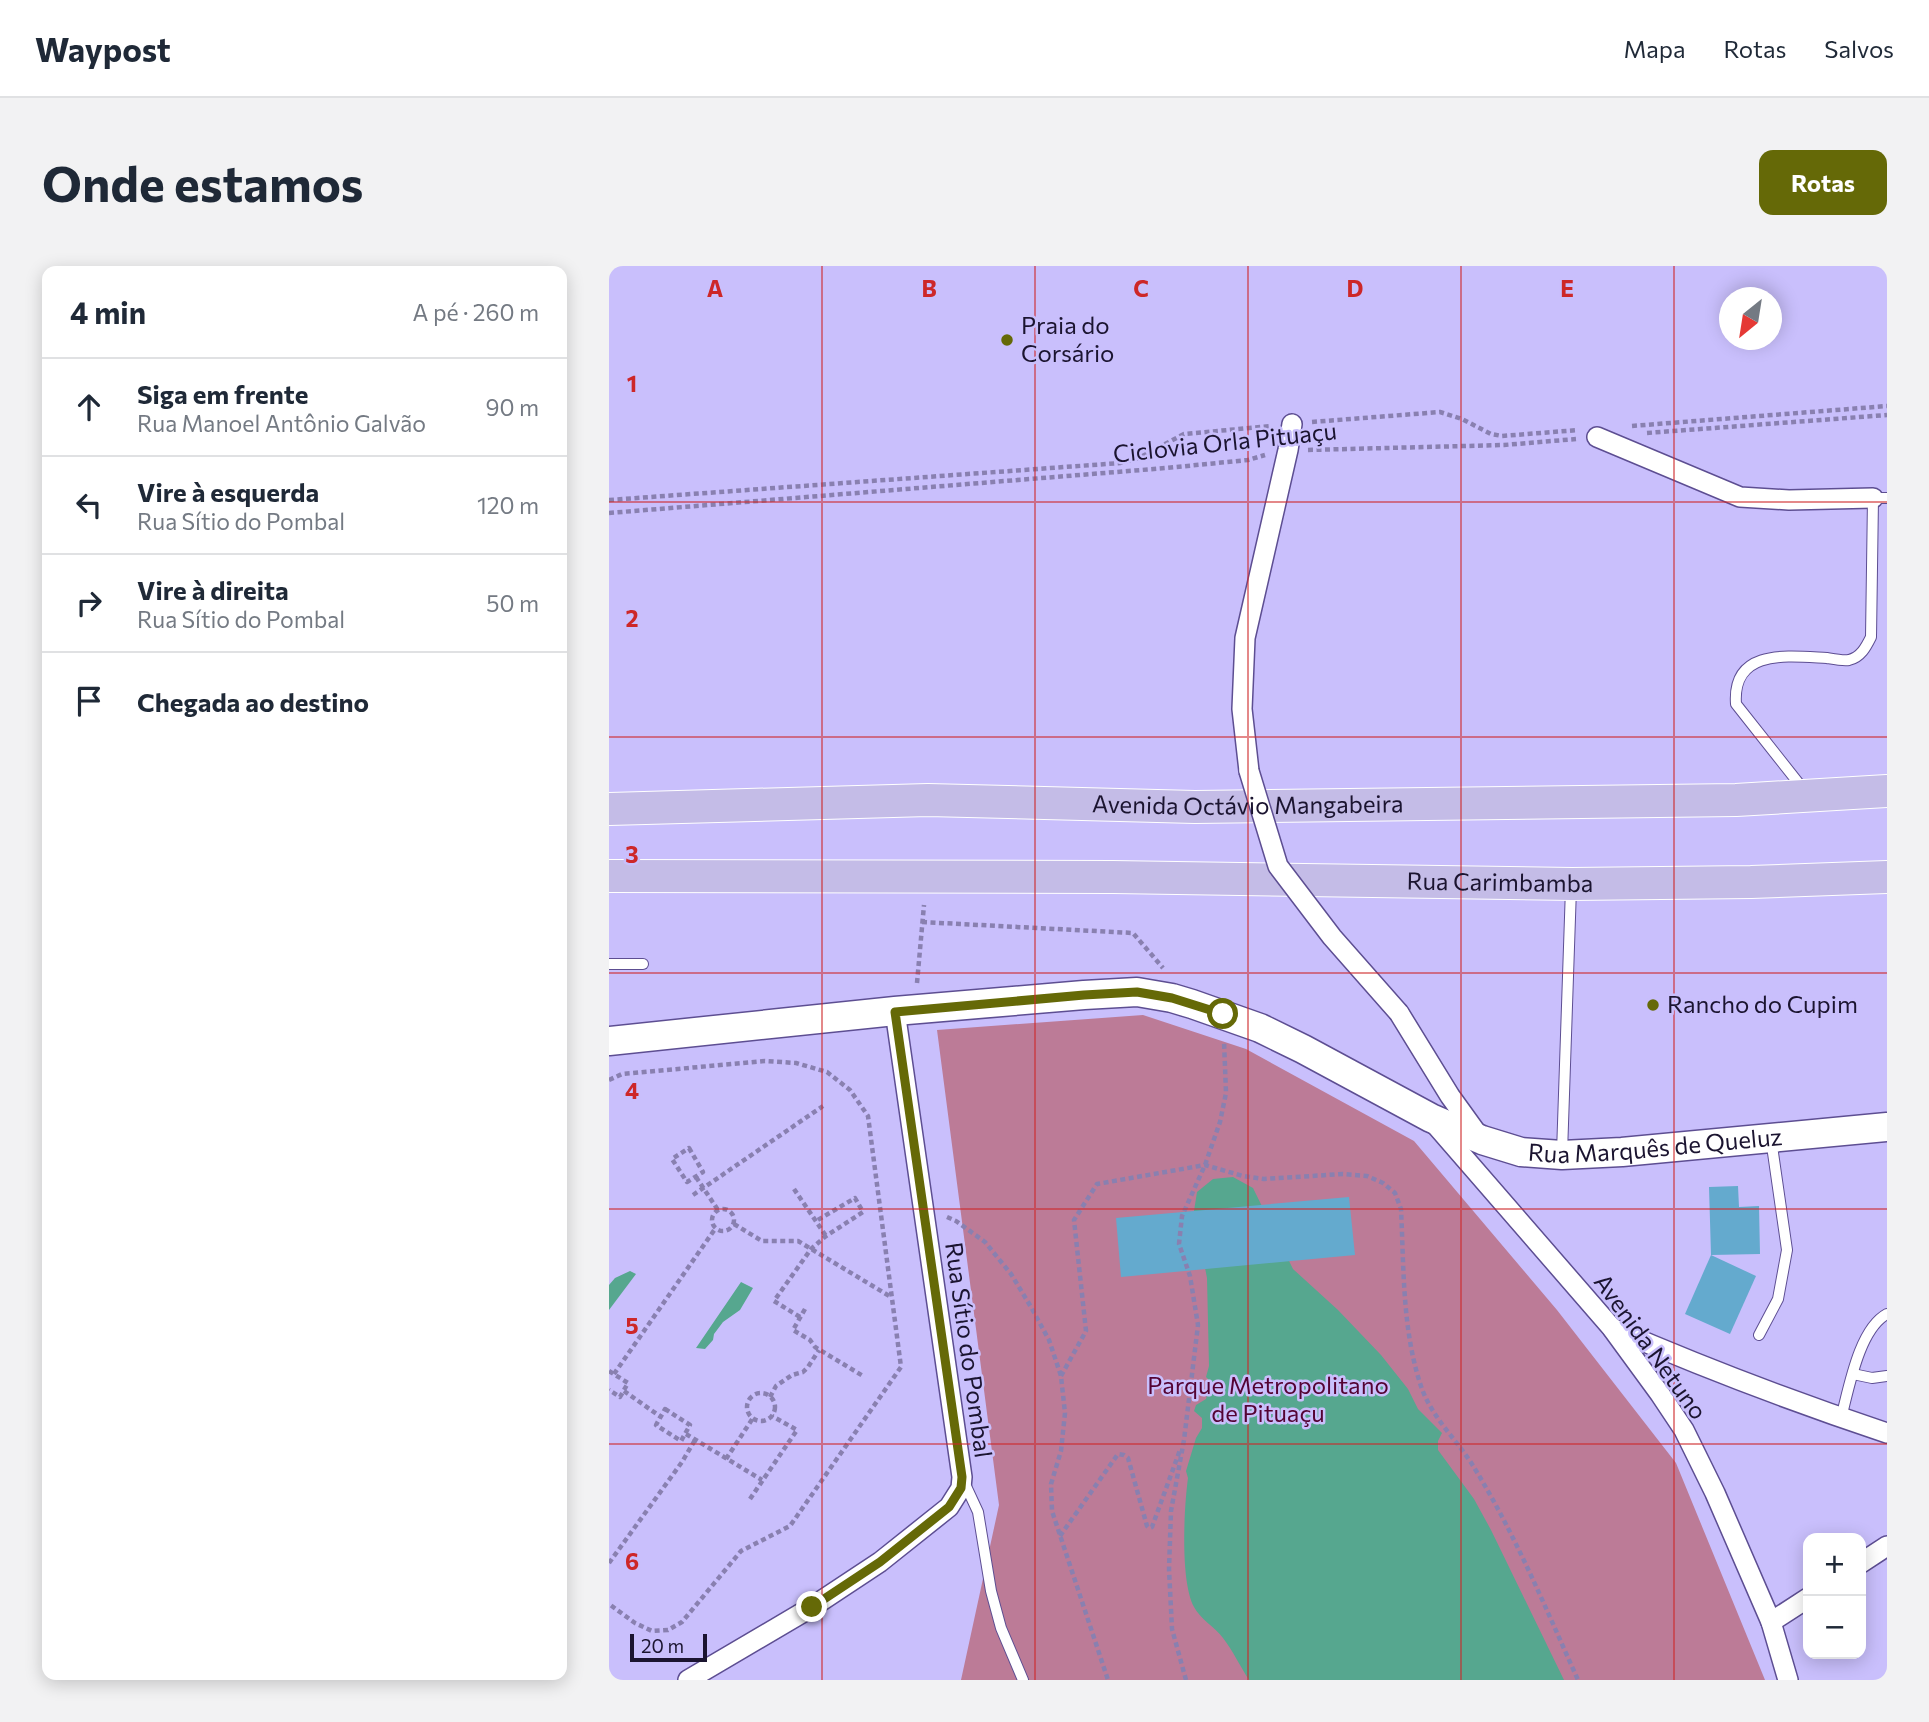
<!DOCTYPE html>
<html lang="pt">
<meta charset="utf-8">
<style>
:root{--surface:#fff;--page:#f2f2f3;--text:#1f2937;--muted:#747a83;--line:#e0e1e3;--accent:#656907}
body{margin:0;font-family:Commissioner,sans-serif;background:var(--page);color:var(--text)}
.controls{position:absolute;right:21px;bottom:21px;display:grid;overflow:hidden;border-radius:14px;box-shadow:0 4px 18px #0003}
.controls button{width:63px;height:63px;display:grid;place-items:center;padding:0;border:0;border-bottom:2px solid var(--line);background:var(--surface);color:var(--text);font:35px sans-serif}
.compass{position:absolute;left:1110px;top:21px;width:63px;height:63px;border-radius:50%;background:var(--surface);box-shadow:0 4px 18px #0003;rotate:210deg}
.scale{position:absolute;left:21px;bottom:18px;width:77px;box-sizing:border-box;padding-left:7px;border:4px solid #1b1430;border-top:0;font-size:19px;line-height:24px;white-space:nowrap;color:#1b1430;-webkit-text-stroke:5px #c9bffc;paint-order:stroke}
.stop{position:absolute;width:21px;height:21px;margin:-16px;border:5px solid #656907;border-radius:50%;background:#fff}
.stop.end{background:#656907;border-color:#fff;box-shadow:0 2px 7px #0008}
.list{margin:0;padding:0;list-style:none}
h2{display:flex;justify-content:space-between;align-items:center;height:91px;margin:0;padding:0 28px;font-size:30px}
h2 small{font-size:23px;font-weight:400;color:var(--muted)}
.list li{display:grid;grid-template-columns:46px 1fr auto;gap:21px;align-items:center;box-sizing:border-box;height:98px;padding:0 28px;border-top:2px solid var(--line)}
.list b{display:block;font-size:26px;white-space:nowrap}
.list p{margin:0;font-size:23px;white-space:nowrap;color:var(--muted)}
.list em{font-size:23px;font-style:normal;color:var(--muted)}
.icon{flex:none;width:38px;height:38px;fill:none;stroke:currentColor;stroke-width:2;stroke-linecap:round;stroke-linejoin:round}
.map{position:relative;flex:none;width:1278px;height:1414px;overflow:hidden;border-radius:14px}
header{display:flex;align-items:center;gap:42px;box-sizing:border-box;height:98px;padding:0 35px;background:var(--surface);border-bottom:2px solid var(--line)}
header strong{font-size:33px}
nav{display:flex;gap:38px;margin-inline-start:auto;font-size:24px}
.intro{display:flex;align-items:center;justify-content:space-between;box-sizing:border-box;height:168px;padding:0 42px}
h1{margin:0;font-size:49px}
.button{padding:18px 32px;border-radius:14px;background:var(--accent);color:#fff;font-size:24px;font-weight:700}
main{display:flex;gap:42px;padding:0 42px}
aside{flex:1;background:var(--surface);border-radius:14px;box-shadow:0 4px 18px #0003}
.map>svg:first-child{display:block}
</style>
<header>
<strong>Waypost</strong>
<nav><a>Mapa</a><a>Rotas</a><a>Salvos</a></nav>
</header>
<div class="intro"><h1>Onde estamos</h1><a class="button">Rotas</a></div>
<main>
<aside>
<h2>4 min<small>A pé · 260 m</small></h2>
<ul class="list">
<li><svg class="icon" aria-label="ahead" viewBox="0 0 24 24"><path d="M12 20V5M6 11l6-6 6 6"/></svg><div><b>Siga em frente</b><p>Rua Manoel Antônio Galvão</p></div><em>90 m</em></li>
<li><svg class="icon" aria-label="left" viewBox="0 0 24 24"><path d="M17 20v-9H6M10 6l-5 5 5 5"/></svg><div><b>Vire à esquerda</b><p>Rua Sítio do Pombal</p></div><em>120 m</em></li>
<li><svg class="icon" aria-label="right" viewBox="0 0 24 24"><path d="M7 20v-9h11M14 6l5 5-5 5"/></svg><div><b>Vire à direita</b><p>Rua Sítio do Pombal</p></div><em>50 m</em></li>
<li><svg class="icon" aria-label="arrive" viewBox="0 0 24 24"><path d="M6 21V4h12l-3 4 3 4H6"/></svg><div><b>Chegada ao destino</b></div></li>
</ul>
</aside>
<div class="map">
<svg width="1278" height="1414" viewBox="0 0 1278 1414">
<rect width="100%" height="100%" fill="#c9bffc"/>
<path fill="#bc7b97" d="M534,749L637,783L805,875L948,1044L1067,1197L1156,1414H352L390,1239L328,764Z"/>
<g fill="#56a78f">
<path d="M624,911L644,922L684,1003L729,1044L772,1089L799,1123L809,1143L833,1167L829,1175V1184L865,1233L882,1264L955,1414H640C631,1400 624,1385 614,1372C606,1361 591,1353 585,1341C571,1315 575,1241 579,1212L577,1205L587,1172L593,1162V1152L585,1145L587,1139L597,1133L600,1122L599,1113L597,1111L600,1100L598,1012L585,945L588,926L604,913Z"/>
<path d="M21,1005L27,1008L0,1044V1019L6,1012Z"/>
<path d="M132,1016L144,1022L131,1044L114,1056L105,1068L104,1074L96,1083L87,1082Z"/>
</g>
<g fill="#64aace">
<path d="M1129,920L1130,941L1150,940L1151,988L1102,989L1100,921Z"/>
<path d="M740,931L746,989L512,1011L507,952Z"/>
<path d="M1102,989L1147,1010L1121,1068L1076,1048Z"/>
</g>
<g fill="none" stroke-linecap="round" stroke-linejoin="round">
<g stroke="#5d4e92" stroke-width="12">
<g id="lane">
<path d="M1195,524L1127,438C1123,382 1179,390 1218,392C1224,393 1234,395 1240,394C1252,391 1257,381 1262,371L1264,232H1278"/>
<path d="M0,698H34"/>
<path d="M953,887L962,622"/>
<path d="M1150,1069L1169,1033L1178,984L1162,873"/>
<path d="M1244,1108L1263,1112L1278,1110"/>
<path d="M1232,1152C1240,1122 1250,1063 1278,1048"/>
<path d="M356,1218L369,1246L382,1325L392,1362L414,1414"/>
</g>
</g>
<g stroke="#5d4e92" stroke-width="22">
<g id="street">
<path d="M988,171L1131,231L1180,234L1264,232"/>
<path d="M640,505L633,443L636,372L679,184L683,158"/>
<path d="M790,747L841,830L872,873"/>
<path d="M825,857L1002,1061L1051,1128L1075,1164L1106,1227L1162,1356L1179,1414"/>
<path d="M1003,1062C1093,1101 1185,1136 1278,1167"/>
<path d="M1252,1297L1278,1280"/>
<path d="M1162,1356L1199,1332"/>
<path d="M79,1414L203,1341L271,1296L340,1241L352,1222L353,1211L286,745"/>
</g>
</g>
<g stroke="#5d4e92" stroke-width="31">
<g id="secondary">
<path id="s1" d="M0,775L286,745L475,729L528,726L563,732L583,738L651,762L694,783L822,852L873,874L912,886L953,889L1013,886L1278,861"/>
</g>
</g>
<g stroke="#fff" stroke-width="34">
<g id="primary">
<path id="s2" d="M0,543L319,534L586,541L1127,534L1278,525"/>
<path id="s3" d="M0,610L504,611L963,618L1142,616L1278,611"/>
</g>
</g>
<g stroke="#8980b0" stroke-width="4.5" stroke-dasharray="5 3.5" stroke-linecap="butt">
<path d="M703,156L831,146L853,153L882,168L893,170L969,164"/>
<path d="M1023,160L1278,140"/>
<path d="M1038,167L1278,149"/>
<path d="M699,184L895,179L967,173"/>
<path d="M0,234L511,197L530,192L575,168L663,160"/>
<path d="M0,247L557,202L639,194L656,189"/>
<path d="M313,656L524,667L554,702"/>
<path d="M308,717L315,639"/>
<path d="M0,814L13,808L156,795L187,797L218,806L241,824L259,850L292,1101L181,1260L132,1285L73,1356L59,1364L43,1365L26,1357L0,1338"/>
<path d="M80,882L94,906L78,916L63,893Z"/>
<path d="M87,911L109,944"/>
<path d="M185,923L217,970"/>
<path d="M84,929L214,840"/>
<circle cx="114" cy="954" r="11"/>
<path d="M338,951L347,955L376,976L402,1008L422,1041L440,1074L452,1110L456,1147L452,1185L442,1218L443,1245L499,1414"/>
<path d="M125,958L153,975H189L282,1031"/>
<path d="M196,1043L184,1064L201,1074L206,1081L254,1110"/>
<path d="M191,1051L165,1035L202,983L217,970L254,946L246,932L207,955"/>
<path d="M0,1105L19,1117L11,1131L0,1124"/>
<path d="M5,1108L106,963"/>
<path d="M452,1110L477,1065L465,954L488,918L596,899L634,910L655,913L734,908L758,910L774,917L786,927L792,943C795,1003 793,1066 813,1123C824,1153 850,1176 866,1203C907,1270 937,1343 969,1414"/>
<path d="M15,1125L52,1151"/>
<circle cx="152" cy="1141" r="14"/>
<path d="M161,1131L167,1120L183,1109L194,1106L199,1101L210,1084"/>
<path d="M56,1143L81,1159L72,1175L47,1159Z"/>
<path d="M77,1168L153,1214"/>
<path d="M117,1193L144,1152"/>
<path d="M141,1233L188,1164L163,1150"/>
<path d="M451,1270L509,1188L515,1189L519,1192L538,1260L540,1262L543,1261L571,1184"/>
<path d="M0,1297L73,1196L86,1174"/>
<path d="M577,1414L563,1363L560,1303L562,1245L575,1174L589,1059L581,1010L570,978L573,950L596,899L611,856L617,827L615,775"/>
</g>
<use href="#lane" stroke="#fff" stroke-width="10"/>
<use href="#street" stroke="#fff" stroke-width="19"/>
<use href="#secondary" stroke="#fff" stroke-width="28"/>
<use href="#primary" stroke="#c4bce7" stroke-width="32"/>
<g stroke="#5d4e92" stroke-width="22" stroke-linecap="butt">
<path id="street-bridge" d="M640,505L669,600L723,671L790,747"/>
</g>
<use href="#street-bridge" stroke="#fff" stroke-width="19"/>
</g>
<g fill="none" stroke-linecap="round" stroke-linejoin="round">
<path stroke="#656907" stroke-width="9" d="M203,1341L271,1296L340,1241L352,1222L353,1211L286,746L475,729L528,726L563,732L614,748"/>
</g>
<path fill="none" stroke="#cd2728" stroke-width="2" stroke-opacity="0.55" d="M213,0V1414M426,0V1414M639,0V1414M852,0V1414M1065,0V1414M0,236H1278M0,471H1278M0,707H1278M0,943H1278M0,1178H1278"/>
<g fill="#656907" stroke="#c9bffc" stroke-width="2.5">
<circle cx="398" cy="74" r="7"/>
<circle cx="1044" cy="739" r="7"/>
</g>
<g text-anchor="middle" stroke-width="5" stroke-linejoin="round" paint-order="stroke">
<g font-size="24" fill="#1b1430" stroke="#c9bffc" text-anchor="start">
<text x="412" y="68">Praia do<tspan x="412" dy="28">Corsário</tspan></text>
<text x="1058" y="747">Rancho do Cupim</text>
</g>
<g font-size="24" fill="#1b1430" stroke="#c9bffc">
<text transform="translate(616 177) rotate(-6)" y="8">Ciclovia Orla Pituaçu</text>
<text dy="8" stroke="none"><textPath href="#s2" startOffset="639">Avenida Octávio Mangabeira</textPath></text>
<text dy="8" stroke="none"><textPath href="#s3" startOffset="891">Rua Carimbamba</textPath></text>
<text dy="8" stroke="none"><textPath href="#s1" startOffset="1083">Rua Marquês de Queluz</textPath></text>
<text transform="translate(1041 1081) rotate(54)" y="8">Avenida Netuno</text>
<text transform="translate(359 1084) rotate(82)" y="8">Rua Sítio do Pombal</text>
</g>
<g font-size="24" fill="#540333" stroke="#c9bffc">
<text x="659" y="1128">Parque Metropolitano<tspan x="659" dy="28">de Pituaçu</tspan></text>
</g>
</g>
<g font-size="23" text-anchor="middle" font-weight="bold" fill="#cd2728" stroke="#c9bffc" stroke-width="5" stroke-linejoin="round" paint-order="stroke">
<text x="106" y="31">A</text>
<text x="320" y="31">B</text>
<text x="532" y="31">C</text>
<text x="746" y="31">D</text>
<text x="958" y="31">E</text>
<text x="23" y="126">1</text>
<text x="23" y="361">2</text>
<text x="23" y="597">3</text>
<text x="23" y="833">4</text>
<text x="23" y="1068">5</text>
<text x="23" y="1304">6</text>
</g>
</svg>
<div class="controls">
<button>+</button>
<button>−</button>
</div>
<svg class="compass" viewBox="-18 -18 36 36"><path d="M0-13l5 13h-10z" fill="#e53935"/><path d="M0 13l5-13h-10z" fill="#747a83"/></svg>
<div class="scale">20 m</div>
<div class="stop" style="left:614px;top:748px"></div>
<div class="stop end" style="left:203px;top:1341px"></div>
</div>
</main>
